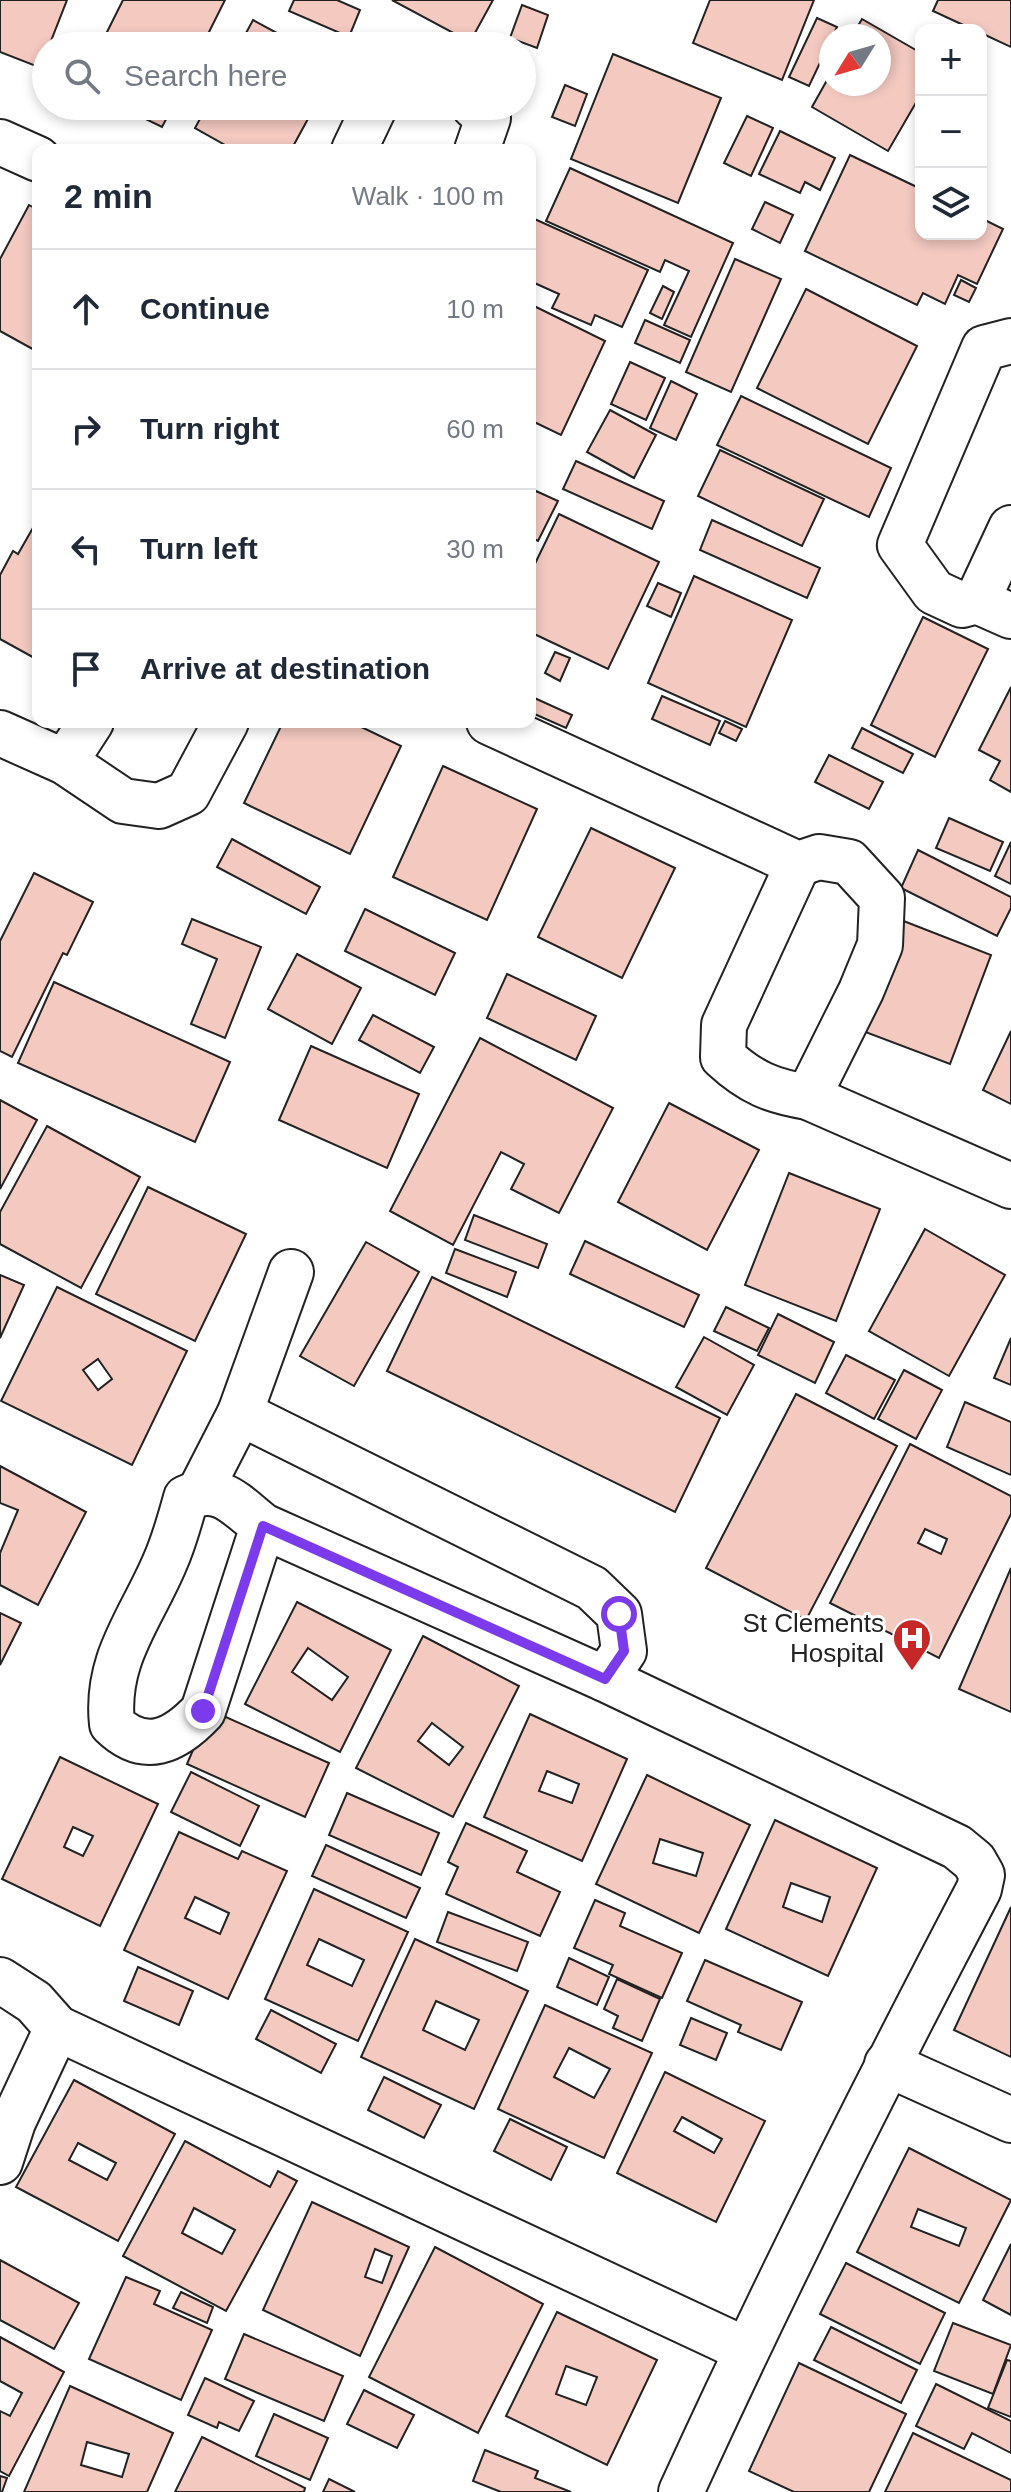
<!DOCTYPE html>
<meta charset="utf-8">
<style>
:root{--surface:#fff;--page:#f6f6f7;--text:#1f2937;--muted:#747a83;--line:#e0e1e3}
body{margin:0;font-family:Helvetica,sans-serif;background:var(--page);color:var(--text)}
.controls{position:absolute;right:24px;top:24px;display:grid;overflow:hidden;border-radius:16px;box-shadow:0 4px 12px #0003}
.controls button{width:72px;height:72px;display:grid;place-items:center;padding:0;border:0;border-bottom:2px solid var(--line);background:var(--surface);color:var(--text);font:40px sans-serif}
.compass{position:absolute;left:819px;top:24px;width:72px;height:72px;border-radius:50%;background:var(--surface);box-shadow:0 4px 12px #0003;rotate:233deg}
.stop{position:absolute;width:24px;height:24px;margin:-18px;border:6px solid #7c3aed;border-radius:50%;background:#fff}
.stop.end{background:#7c3aed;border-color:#fff;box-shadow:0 2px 8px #0008}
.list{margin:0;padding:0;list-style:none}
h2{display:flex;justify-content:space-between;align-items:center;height:104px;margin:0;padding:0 32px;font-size:34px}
h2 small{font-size:26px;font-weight:400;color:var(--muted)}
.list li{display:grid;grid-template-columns:52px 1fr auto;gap:24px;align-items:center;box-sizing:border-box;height:120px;padding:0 32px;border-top:2px solid var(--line)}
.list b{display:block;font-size:30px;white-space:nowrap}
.list em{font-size:26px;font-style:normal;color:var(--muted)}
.icon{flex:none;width:44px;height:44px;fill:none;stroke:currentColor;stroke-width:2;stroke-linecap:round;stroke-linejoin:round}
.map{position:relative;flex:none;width:1011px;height:2492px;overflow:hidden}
.search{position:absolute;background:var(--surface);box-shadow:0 4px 12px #0003;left:32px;top:32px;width:504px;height:88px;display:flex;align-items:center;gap:20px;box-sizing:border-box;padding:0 28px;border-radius:44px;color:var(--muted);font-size:30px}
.panel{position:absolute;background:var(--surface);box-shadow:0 4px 12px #0003;left:32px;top:144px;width:504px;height:584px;border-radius:16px}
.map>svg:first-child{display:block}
</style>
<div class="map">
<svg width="1011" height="2492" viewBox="0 0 1011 2492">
<rect width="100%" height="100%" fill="#fff"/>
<g fill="#f3c9c0" stroke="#222" stroke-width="2" fill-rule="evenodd">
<path d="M0,0H67L49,46H46L41,68L0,52Z"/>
<path d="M123,0H225L202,46H100Z"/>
<path d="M294,0H337L360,10L349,37L289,11Z"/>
<path d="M392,0H493L470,42Z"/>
<path d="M710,0H814L782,80L693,43Z"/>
<path d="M938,0H1011V47L981,33V30H974L933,11Z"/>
<path d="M522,5L548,15L537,48L510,38Z"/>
<path d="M817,18L837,27L809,86L789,77Z"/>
<path d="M862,19L921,53V94L888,151L812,107L831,73V84H879V36H852Z"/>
<path d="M253,20L301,46H239Z"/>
<path d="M613,54L721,98L678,203L571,159Z"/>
<path d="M565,85L587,94L575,126L552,117Z"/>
<path d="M119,106H173L162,127Z"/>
<path d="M207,106H315L291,150H234L195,128Z"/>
<path d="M747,116L773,128L751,176L724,163Z"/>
<path d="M780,131L835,158L820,190L805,182L800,193L759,174Z"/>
<path d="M850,155L921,189V234H981V218L1003,229L977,284L958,275L945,304L923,293L917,305L805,251Z"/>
<path d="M570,168L733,243L691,337L664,325L689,271L665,260L660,272L546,221Z"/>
<path d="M765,202L793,215L780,243L752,229Z"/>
<path d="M29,205L38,210V352L0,331V259Z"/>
<path d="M530,217L648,270L622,327L595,315L591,325L552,308L559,294L530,281Z"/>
<path d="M735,259L781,279L731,392L686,372Z"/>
<path d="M961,280L976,288L969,302L954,295Z"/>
<path d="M663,286L674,292L662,319L650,313Z"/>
<path d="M806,289L917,346L868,444L757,388Z"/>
<path d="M530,304L605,341L561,435L530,420Z"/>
<path d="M645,320L690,340L680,363L635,343Z"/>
<path d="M630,362L665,378L646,420L611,404Z"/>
<path d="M671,381L697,394L676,440L650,428Z"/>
<path d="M741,396L891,468L869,517L717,445Z"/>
<path d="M610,410L656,435L634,478L587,452Z"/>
<path d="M720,450L824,499L802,546L698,496Z"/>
<path d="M576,461L664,501L652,529L563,489Z"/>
<path d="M536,491L558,501L538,541L530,537V503Z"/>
<path d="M559,514L659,562L608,669L530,632V574Z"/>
<path d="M38,519V660L0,639V575L13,551L18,554Z"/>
<path d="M712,520L820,568L807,598L700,550Z"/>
<path d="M694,576L792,620L746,727L648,683Z"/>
<path d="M658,583L681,593L671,617L647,606Z"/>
<path d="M923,617L988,649L935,757L871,725Z"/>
<path d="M555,652L570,658L560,681L545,673Z"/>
<path d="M1011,687V792L990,780L1000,761L979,750Z"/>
<path d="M530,696L572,715L566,728L530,712Z"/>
<path d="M662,696L720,721L710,745L652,719Z"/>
<path d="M725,721L742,729L736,741L719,733Z"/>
<path d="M283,722H351L401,746L350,854L244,803Z"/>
<path d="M862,728L913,754L903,773L852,748Z"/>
<path d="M829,755L883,782L869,809L815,782Z"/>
<path d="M443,766L537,809L487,920L393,877Z"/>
<path d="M949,818L1003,842L990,871L936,848Z"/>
<path d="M591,828L675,868L622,978L538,937Z"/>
<path d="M232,839L320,887L306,914L217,867Z"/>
<path d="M1011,842V884L995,876Z"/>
<path d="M918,850L1011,897V908L997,936L901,888Z"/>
<path d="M34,873L93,902L67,955L63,953L12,1057L0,1051V941Z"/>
<path d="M365,909L455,953L435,995L345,951Z"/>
<path d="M192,919L261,947L225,1038L191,1024L217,959L182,944Z"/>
<path d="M901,920L991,955L950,1064L860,1030Z"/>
<path d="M297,954L361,988L332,1044L268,1009Z"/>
<path d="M507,974L596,1016L576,1060L487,1018Z"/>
<path d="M54,982L230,1062L195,1142L18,1063Z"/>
<path d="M373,1015L434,1047L420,1073L359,1040Z"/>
<path d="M1011,1031V1104L983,1090Z"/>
<path d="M480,1038L613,1108L559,1213L511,1189L524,1164L501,1152L453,1245L390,1211Z"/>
<path d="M311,1046L419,1094L387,1168L279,1120Z"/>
<path d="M0,1100L37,1120L0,1189Z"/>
<path d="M669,1103L759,1150L707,1250L618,1202Z"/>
<path d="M47,1126L140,1177L81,1288L0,1244V1212Z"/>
<path d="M789,1173L880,1209L836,1321L745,1285Z"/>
<path d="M148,1187L246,1234L195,1341L96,1294Z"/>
<path d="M474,1215L547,1244L538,1268L465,1240Z"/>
<path d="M925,1229L1005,1275L949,1376L869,1331Z"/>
<path d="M585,1241L699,1295L684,1327L570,1274Z"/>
<path d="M366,1242L419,1272L354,1386L300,1356Z"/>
<path d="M455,1249L516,1272L507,1297L446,1273Z"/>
<path d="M0,1275L24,1285L0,1338Z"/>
<path d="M432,1277L720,1418L675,1512L387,1371Z"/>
<path d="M57,1287L187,1351L132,1465L1,1401ZM98,1359L112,1379L98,1390L83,1370Z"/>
<path d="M726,1307L769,1328L757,1351L714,1331Z"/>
<path d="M778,1314L834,1342L815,1383L758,1355Z"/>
<path d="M704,1337L754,1365L727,1415L676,1387Z"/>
<path d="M1011,1338V1385L994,1378Z"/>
<path d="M846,1355L895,1380L874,1419L826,1393Z"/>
<path d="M904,1370L942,1390L916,1439L878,1419Z"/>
<path d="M796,1394L897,1446L806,1620L706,1568Z"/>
<path d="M965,1402L1011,1422V1475L947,1447Z"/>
<path d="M910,1444L1011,1496V1514L939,1658L830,1603ZM925,1529L947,1539L941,1554L918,1543Z"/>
<path d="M0,1466L86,1512L38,1605L0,1585V1553L18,1510L0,1503Z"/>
<path d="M1011,1568V1712L959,1689Z"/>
<path d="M297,1602L391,1650L340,1752L245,1704ZM308,1648L348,1677L332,1700L292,1672Z"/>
<path d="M0,1613L21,1623L0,1665Z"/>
<path d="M423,1636L519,1686L453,1817L356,1768ZM432,1723L463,1747L449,1765L418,1741Z"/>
<path d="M210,1710L329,1763L305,1817L187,1764Z"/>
<path d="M530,1714L627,1759L582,1861L484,1817ZM547,1771L579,1784L572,1803L539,1791Z"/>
<path d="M60,1757L158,1804L100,1926L2,1879ZM73,1827L93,1836L83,1856L64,1847Z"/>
<path d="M191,1772L259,1806L240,1846L171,1812Z"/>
<path d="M647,1775L750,1825L699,1933L596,1884ZM660,1839L703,1853L696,1876L653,1863Z"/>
<path d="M347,1793L439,1833L421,1875L329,1835Z"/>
<path d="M775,1820L877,1868L828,1976L726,1929ZM791,1883L830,1897L822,1922L783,1907Z"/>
<path d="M466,1823L527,1851L517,1872L560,1892L540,1936L446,1894L458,1867L448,1862Z"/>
<path d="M179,1832L238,1859L242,1851L287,1871L228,1999L124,1950ZM195,1897L229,1913L220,1934L185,1918Z"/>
<path d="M326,1845L420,1888L406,1918L312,1876Z"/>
<path d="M314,1889L408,1932L358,2041L265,1999ZM319,1939L364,1960L352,1986L307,1965Z"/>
<path d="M595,1900L625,1913L620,1926L682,1953L662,1998L609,1974L613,1965L574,1948Z"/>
<path d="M1011,1907V2057L954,2030Z"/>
<path d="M448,1912L528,1942L517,1971L437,1942Z"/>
<path d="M415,1939L528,1991L474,2109L361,2057ZM436,2001L479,2020L465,2050L423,2030Z"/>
<path d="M569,1958L609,1977L597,2005L557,1987Z"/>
<path d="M705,1960L802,2002L781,2050L738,2032L741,2025L687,2001Z"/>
<path d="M138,1967L193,1991L179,2025L124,2001Z"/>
<path d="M617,1979L660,1999L642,2041L613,2028L618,2016L604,2009Z"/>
<path d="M545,2005L652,2053L604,2158L498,2109ZM569,2048L610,2069L594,2098L554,2077Z"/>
<path d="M271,2010L336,2044L321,2073L256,2039Z"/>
<path d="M691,2018L727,2033L716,2060L680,2045Z"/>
<path d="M665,2072L765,2121L716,2222L617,2173ZM682,2117L722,2139L714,2153L674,2131Z"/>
<path d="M384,2077L441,2105L424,2138L368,2110Z"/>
<path d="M74,2080L175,2134L118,2241L16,2187ZM78,2143L116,2163L107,2180L69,2160Z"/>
<path d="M510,2119L567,2147L551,2180L494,2151Z"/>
<path d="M185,2141L270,2187L278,2171L297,2181L226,2311L123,2256ZM194,2208L235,2230L222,2254L182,2233Z"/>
<path d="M909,2148L1011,2200L959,2303L857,2252ZM918,2209L966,2228L959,2246L911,2227Z"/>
<path d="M312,2202L409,2247L360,2356L263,2310ZM375,2249L392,2256L382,2283L365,2277Z"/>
<path d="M1011,2244V2315L983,2300Z"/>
<path d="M435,2247L543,2304L478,2433L369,2377Z"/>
<path d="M0,2260L79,2303L54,2349L0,2320Z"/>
<path d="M846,2263L945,2313L920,2364L820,2314Z"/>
<path d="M126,2277L160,2291L154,2304L212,2330L181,2400L89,2359Z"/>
<path d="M181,2292L213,2307L207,2323L173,2308Z"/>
<path d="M557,2312L657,2360L607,2465L506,2416ZM566,2366L597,2377L586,2405L556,2394Z"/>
<path d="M953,2323L1011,2345L993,2394L934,2371Z"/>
<path d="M831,2327L917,2370L901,2403L814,2360Z"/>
<path d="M244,2334L343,2376L324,2421L225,2379Z"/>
<path d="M0,2337L64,2372L9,2476L0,2471V2411L10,2416L22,2393L0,2381Z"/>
<path d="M1007,2360L1011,2361V2417L988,2408Z"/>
<path d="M799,2363L906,2414L869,2492H794L749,2471Z"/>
<path d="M205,2378L254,2401L239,2431L219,2422L217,2428L188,2415Z"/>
<path d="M936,2384L1011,2421V2453L972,2433L964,2449L916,2426Z"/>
<path d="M70,2386L173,2433L147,2492H24ZM87,2442L129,2454L122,2477L81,2465Z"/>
<path d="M364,2390L414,2415L397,2448L347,2424Z"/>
<path d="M274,2414L328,2438L310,2480L256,2456Z"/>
<path d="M913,2433L1011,2480V2492H885Z"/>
<path d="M202,2437L305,2488L304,2492H175Z"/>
<path d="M485,2450L538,2471L535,2478L571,2492H501L473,2481Z"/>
<path d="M0,2476L7,2478L2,2492H0Z"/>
<path d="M329,2479L355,2492H323Z"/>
</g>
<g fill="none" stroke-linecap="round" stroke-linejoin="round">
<g stroke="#222" stroke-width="48">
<g id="minor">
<path d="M474,106L488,118L477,150"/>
<path d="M0,142L38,159"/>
<path d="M354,150L375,106"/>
<path d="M1011,341L984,348L900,545L934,592L962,605L977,601L1011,616"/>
<path d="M977,601L1011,528"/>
<path d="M489,722L798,864L819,857L849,862L882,898L880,945L861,991L808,1097"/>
<path d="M0,733L65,762L123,801L159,806L188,793L226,722"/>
<path d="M65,762L91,722"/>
<path d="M798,864L724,1025L723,1057C751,1083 772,1091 808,1097L1011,1186"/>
<path d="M240,1413L592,1588L619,1614L624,1651L605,1679"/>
<path d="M200,1491L240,1413L291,1272"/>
<path d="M263,1526L203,1711C175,1741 145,1756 112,1724C105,1659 141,1619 165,1562C174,1542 180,1520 186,1498C220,1482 237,1506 263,1526L605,1679L957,1847L974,1861L982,1875L979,1889C875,2087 774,2288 681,2492"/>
<path d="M0,1980L34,2002L57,2028L746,2350"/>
<path d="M887,2064L1011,2120"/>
<path d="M0,2162L13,2122L57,2028"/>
</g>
</g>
<use href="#minor" stroke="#fff" stroke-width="44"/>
</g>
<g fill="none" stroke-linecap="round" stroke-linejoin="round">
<path stroke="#7c3aed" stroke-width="10" d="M203,1711L263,1526L605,1679L624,1651L619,1614"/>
</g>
<defs>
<g id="hospital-pin" transform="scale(2)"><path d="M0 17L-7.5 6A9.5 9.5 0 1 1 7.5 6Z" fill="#c62828" stroke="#fff"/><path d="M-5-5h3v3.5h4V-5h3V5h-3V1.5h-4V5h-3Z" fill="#fff"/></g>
</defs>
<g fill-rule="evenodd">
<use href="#hospital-pin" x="912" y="1638"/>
</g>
<g text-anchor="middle" stroke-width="6" stroke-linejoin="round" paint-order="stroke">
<g font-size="26" fill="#222" stroke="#fff" text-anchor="end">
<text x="884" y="1632">St Clements<tspan x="884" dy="30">Hospital</tspan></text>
</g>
</g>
</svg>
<div class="controls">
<button>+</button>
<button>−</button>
<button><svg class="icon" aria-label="layers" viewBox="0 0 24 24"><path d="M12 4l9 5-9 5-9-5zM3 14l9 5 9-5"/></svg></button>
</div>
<svg class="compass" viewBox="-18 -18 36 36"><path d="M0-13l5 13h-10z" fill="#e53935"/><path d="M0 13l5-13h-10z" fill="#747a83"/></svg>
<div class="stop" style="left:619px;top:1614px"></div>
<div class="stop end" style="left:203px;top:1711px"></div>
<div class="search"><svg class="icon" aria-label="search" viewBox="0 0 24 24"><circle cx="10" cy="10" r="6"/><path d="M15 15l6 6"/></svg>Search here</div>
<section class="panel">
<h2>2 min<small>Walk · 100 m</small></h2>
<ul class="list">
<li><svg class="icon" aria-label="ahead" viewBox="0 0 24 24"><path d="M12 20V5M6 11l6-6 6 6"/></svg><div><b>Continue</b></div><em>10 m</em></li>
<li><svg class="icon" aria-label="right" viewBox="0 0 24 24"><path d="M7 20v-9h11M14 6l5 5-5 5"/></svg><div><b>Turn right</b></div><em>60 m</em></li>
<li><svg class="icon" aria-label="left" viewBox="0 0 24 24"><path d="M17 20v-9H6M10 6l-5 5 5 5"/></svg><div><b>Turn left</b></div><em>30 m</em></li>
<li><svg class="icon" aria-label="arrive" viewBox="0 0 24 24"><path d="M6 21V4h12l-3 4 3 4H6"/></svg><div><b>Arrive at destination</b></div></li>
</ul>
</section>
</div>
